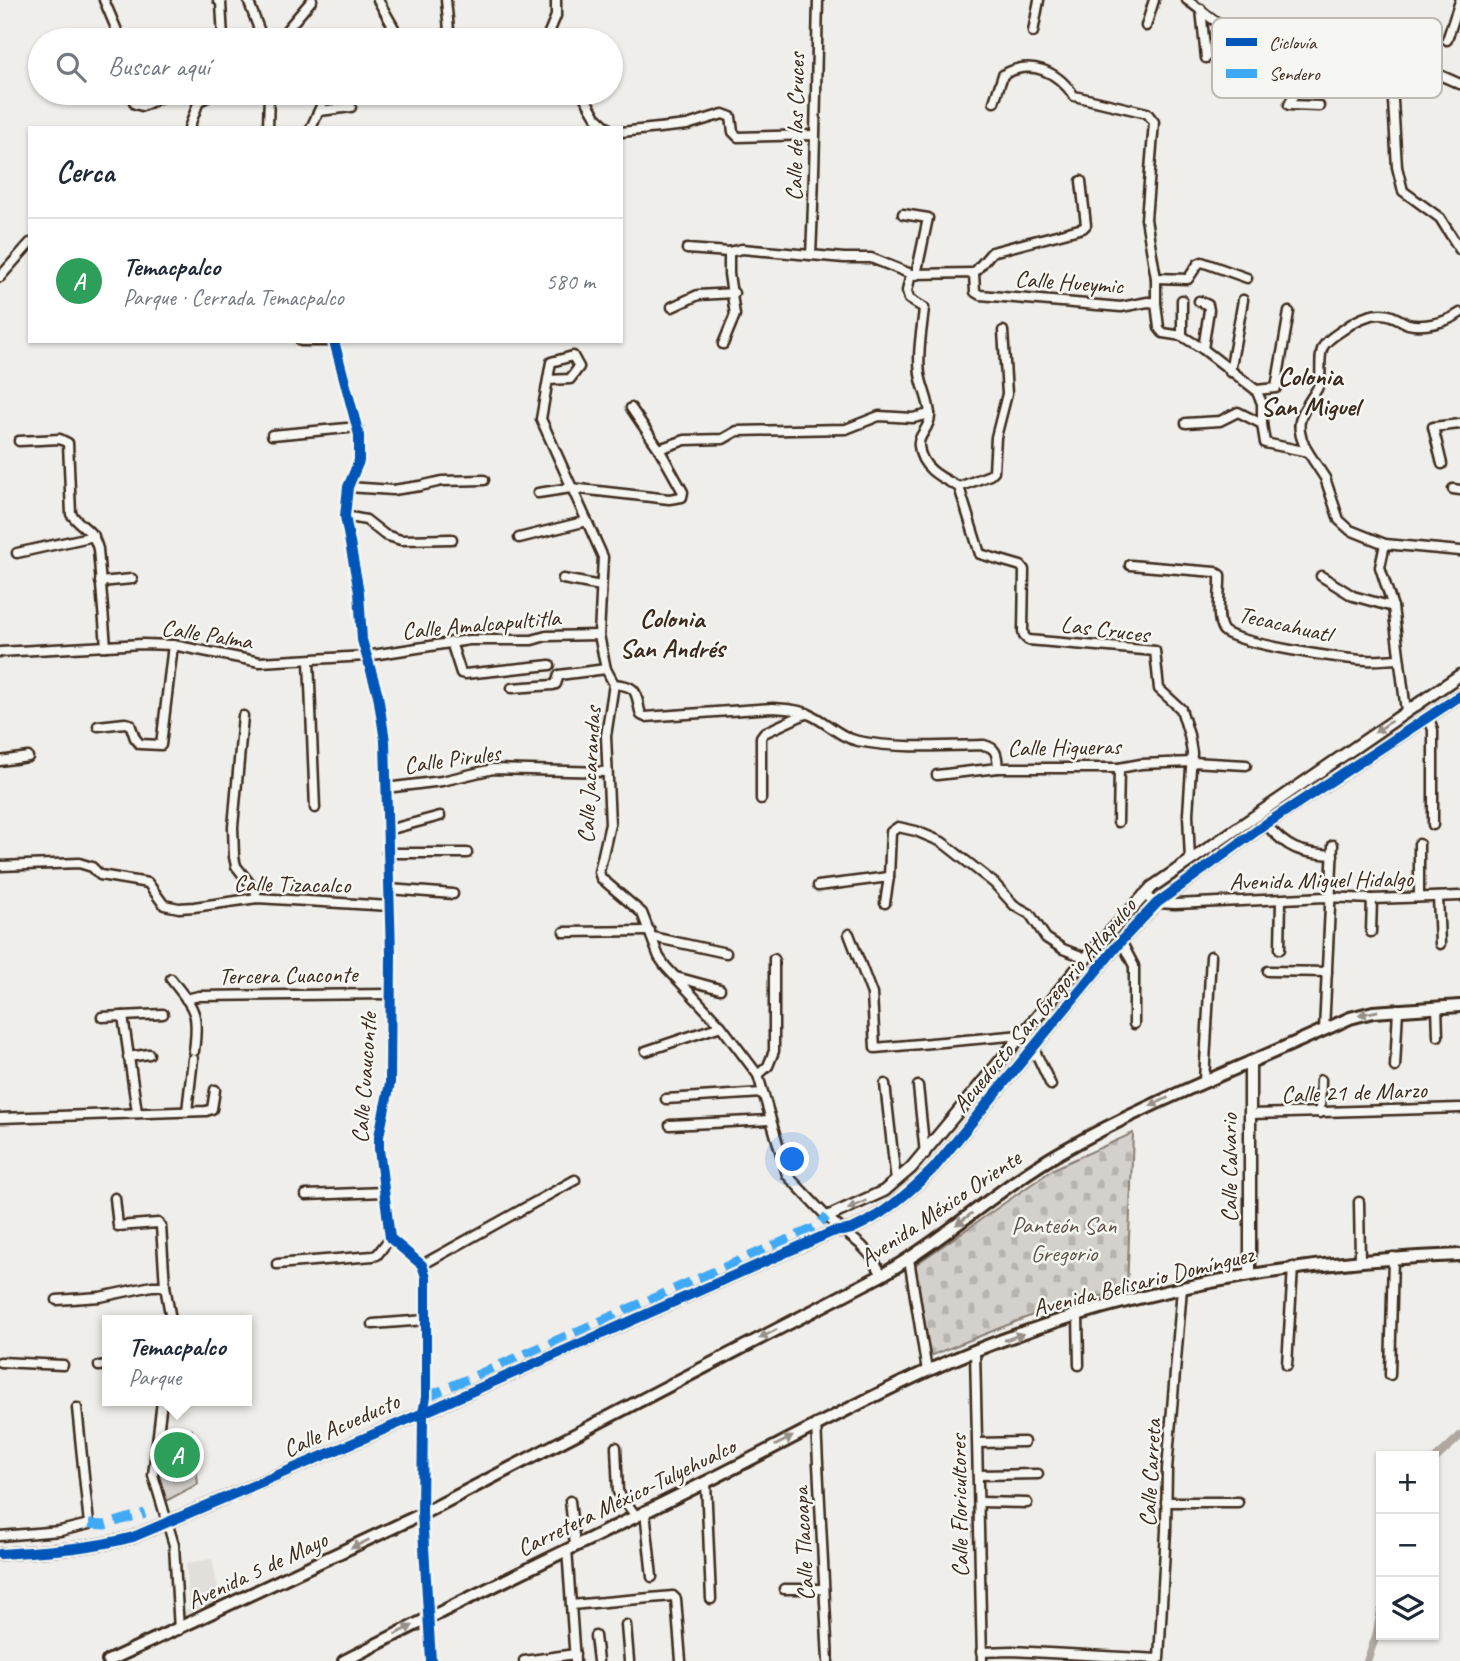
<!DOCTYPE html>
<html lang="es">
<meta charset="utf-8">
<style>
:root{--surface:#fff;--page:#f2f2f3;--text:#1f2937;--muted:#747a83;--line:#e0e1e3;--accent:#3b2a1e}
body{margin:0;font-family:Caveat,sans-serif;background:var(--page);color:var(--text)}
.controls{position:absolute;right:21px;bottom:21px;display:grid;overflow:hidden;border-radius:0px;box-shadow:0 2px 5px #0004}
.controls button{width:63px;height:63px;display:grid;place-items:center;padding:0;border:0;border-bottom:2px solid var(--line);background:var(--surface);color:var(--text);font:35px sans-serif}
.you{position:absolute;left:793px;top:1160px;width:24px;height:24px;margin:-18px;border:5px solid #fff;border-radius:50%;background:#1a73e8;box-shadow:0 0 0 10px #1a73e833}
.badge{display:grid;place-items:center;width:46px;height:46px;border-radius:50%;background:var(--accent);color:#fff;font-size:23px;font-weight:700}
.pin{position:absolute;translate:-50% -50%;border:4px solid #fff;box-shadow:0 2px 7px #0006}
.popup{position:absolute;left:102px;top:1315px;width:150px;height:91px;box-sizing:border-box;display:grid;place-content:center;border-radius:0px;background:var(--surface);filter:drop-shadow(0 2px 5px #0005);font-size:23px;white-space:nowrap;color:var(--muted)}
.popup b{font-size:26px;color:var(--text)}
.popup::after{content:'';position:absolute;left:50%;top:100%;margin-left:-14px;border:14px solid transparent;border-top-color:var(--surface)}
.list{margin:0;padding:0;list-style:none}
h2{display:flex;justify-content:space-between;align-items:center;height:91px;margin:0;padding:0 28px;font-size:30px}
h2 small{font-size:23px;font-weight:400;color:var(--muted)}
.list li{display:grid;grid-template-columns:46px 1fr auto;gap:21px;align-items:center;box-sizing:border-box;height:126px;padding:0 28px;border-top:2px solid var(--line)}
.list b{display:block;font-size:26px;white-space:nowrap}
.list p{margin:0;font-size:23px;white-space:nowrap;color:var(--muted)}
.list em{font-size:23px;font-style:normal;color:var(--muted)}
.icon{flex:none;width:38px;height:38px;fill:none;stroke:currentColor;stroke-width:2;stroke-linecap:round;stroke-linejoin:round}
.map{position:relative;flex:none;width:1460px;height:1661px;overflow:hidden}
.search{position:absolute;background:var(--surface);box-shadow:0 2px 5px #0004;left:28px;top:28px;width:595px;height:77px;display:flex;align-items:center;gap:18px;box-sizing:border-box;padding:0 24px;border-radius:38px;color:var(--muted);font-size:26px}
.panel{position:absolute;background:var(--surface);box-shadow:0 2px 5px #0004;left:28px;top:126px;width:595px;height:217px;border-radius:0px}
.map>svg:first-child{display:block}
</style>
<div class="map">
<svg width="1460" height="1661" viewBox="0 0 1460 1661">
<defs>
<pattern id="cemetery-stones" width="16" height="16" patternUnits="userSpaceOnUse" patternTransform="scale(1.75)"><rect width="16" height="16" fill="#d4d1cc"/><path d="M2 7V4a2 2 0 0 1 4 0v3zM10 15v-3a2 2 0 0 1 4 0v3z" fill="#b7b4af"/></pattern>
<pattern id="park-tufts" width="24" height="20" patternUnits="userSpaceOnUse" patternTransform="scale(1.75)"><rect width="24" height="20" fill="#d4d1cc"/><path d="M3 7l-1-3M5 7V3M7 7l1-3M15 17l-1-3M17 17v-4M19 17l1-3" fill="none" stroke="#b7b4af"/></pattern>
</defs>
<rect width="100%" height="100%" fill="#efeeea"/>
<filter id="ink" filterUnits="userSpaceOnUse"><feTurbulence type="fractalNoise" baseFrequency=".0143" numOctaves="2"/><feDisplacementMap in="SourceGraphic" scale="14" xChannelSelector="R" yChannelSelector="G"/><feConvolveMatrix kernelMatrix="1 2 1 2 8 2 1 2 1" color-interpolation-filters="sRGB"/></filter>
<g filter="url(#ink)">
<path fill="#e2dfdb" d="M212,1559L221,1603L185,1617L183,1612L189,1608L186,1563Z"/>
<path fill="url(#cemetery-stones)" stroke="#887e75" stroke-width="2" d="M1133,1133L1127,1290L1045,1310L930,1356L915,1265L1055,1168Z"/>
<path fill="url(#park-tufts)" stroke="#887e75" stroke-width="2" d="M192,1430L198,1484L164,1502L156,1475L161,1436Z"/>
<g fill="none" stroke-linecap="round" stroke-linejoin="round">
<g stroke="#afa8a1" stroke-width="8">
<path d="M1434,1460L1460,1436"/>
<path d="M1367,1661L1376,1636L1381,1611"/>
</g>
<g stroke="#3b2a1e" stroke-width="13">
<g id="minor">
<path d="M104,0L121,40"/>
<path d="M218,0L221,3L223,38"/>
<path d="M248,0L263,40"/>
<path d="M378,0L394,28"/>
<path d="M446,0L450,40"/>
<path d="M1187,0C1199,8 1210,19 1223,26C1234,31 1291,43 1304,44C1320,44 1330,32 1345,33L1460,84"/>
<path d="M1201,9L1206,58"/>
<path d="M1146,26L1154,0"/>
<path d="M1033,32L1039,0"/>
<path d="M206,40L223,38L225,40"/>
<path d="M278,40L312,0"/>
<path d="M549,40L548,35L556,16V0"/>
<path d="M1447,40L1460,1"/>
<path d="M1286,41L1288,74L1294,94L1289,105L1319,106"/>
<path d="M1392,53L1388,67L1392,85L1397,167L1403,191L1440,218L1460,250"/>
<path d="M131,93L135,104L142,106L170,93"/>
<path d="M189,93L199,101"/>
<path d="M582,93L596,117L608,128"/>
<path d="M994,102L1003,75C1031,58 1058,72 1074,96L1147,113L1154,122L1146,219L1156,278V303"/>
<path d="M320,111L351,107"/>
<path d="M189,128L199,101L216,93"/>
<path d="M268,128L269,93"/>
<path d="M311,128L327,93"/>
<path d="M621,132L687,125L723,114L731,117L733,132L738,137L814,135"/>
<path d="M903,214L928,218L916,275"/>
<path d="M687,249L729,252L742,249L844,258H871L911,274L974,273L975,292L980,295L1121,307L1148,302L1156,303L1159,328L1163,333L1182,336L1203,349L1256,390L1262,403V424L1265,443L1308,452L1325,478L1339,520L1350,530L1385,544L1460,551"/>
<path d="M811,255C815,170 816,85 818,0"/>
<path d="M974,273L992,252L1083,228L1086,225L1081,181"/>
<path d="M911,274L907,291L909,299L924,308C922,330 917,352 920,374C922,388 930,402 930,416C930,428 917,436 919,446C921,469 942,478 959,487L980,554L1021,566L1024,570L1023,631L1024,636L1028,640L1155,651L1159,689L1181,709L1189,735L1192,753L1188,814L1190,861"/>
<path d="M0,277L30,243"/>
<path d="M1156,278L1188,279L1198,264L1202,262L1247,278"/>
<path d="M1199,301L1208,305L1209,310L1203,349"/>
<path d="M672,307L698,295L734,293"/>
<path d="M1182,336V300"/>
<path d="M301,341H329"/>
<path d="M334,341L359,435V461L348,487L345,516L359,592L362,640L378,695L385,741L391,954L390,1083L379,1136V1149L390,1238L422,1265L426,1277V1397L423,1413L422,1514L431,1661"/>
<path d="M723,344L735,315L729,274V252"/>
<path d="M1230,372L1243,300"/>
<path d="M548,380L570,379L579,367L573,356L551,362L541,419L603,557L599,635L606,669L614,684L606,736L610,824L599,872L601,878L642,913L659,957L666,967L721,1026L758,1075L787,1175L827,1217L861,1245L872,1257L882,1275"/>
<path d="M1256,390L1276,388L1289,312"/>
<path d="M1186,423L1220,421L1238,412L1262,424"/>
<path d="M272,435L358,427"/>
<path d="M19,441L60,439L68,443L71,514C83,530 92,527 98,549L106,646"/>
<path d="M659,449L685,440L723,439L737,431L846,429L879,416L913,418L930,414"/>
<path d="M1308,452C1291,423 1302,414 1317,389C1324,376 1317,359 1323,347C1327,339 1337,334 1344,329C1357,319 1377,309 1394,317C1399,319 1403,322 1408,324C1424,328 1447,322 1460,313"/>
<path d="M1442,464L1433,427L1460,424"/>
<path d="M348,487L393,490L420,486L442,481L484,480"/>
<path d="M959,487L990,475L994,471L996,437L1007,394L1003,331"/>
<path d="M1453,489L1460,490"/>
<path d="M538,493L571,488L669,499L682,497L683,492L659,449L631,408"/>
<path d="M345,516L366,520L385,535L401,540L452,539"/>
<path d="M519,538L587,521"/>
<path d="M1385,544L1380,567L1393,607L1406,711"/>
<path d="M17,553L94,536"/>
<path d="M1130,565L1215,572L1220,575C1221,589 1215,619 1223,630C1232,643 1346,660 1366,660C1377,661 1388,659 1399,659"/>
<path d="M1321,576L1353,596L1393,607"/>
<path d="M563,579L601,586"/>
<path d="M100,582L132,579"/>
<path d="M451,642L461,673L465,674L550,665"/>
<path d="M0,652L142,644L173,645L260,662L366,656L469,640H532L546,636L599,635"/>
<path d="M309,660L315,808"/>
<path d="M614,684C640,686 635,694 641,715L645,717L773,708C784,709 796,709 806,713C824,719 838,737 858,741C899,749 943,746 984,745C997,748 997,755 998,768"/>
<path d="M512,688L553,685L556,684L559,675L606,669"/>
<path d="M243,716L233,827L234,857L236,866L255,890L257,898"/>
<path d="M1429,718L1433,730V825"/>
<path d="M98,726L125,723L130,724L135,738L140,744L161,745L173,645"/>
<path d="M0,761L28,757"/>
<path d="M937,775L998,768H1119L1141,764L1192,762L1246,765"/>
<path d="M386,788L442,781L493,769L606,772"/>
<path d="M761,799V737L764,733L807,713"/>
<path d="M1118,822L1119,768"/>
<path d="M1266,824C1287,849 1300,853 1333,855"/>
<path d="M388,830L440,816"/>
<path d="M387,853H467"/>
<path d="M0,866L79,863L92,867L100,875L148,883L164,905L179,908L194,907L257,898L390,906"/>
<path d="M818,886L889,877"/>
<path d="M389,889L453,894"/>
<path d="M1143,895L1157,903L1175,904L1326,897L1372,899L1460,896"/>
<path d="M1419,897V844"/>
<path d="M1438,897L1440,944"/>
<path d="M885,903L889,877L891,832L898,827L916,831L942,842L994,883L1014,905L1030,914L1046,938L1063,949L1086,958"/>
<path d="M564,932L650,931"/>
<path d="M1371,932L1372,899"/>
<path d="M849,934L872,994L875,1048L1021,1035"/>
<path d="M653,937L726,953"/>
<path d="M1121,941L1134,966V1024"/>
<path d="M1280,949L1281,900"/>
<path d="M1268,971L1327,972"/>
<path d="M676,977L720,989"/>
<path d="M171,979C195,1010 199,1011 194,1051"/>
<path d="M186,999L199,996L391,994"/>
<path d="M1437,1007L1438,1036"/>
<path d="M123,1016L137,1112"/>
<path d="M102,1017L163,1014"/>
<path d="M1324,1030L1333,845"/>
<path d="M1034,1049L1051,1085"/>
<path d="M646,1051L721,1026"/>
<path d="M128,1057L149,1054"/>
<path d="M1395,1067L1398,1009"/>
<path d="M758,1075L768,1066L774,1051V959"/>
<path d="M1204,1081L1211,956"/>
<path d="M885,1084L896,1181"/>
<path d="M918,1086L925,1154"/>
<path d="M666,1099L763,1093"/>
<path d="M187,1111L193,1059"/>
<path d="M1320,1113L1321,1080"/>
<path d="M1250,1114L1460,1108"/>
<path d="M0,1118L206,1111L212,1109L215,1090"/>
<path d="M670,1125L770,1120"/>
<path d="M306,1195L384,1192"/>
<path d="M115,1198L118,1226L158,1223L161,1226L165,1286L171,1320"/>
<path d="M1359,1202L1360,1260"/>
<path d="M909,1259L927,1371"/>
<path d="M277,1264L373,1256L377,1255L390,1238"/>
<path d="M422,1265L575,1180"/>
<path d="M57,1300L100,1297L152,1286H165"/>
<path d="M1078,1315L1079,1365"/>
<path d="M373,1324L426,1320"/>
<path d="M975,1351L982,1661"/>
<path d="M0,1362L63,1365"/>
<path d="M1287,1365L1293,1267"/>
<path d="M99,1366L107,1365"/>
<path d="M1390,1375L1393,1257"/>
<path d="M162,1401L153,1475L174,1545L179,1630"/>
<path d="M816,1424L828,1661"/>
<path d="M978,1443L1024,1442"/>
<path d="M616,1447L618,1492L636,1516"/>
<path d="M978,1475L1038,1474"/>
<path d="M706,1482L711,1599"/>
<path d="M570,1501L575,1545"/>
<path d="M979,1502L1027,1503"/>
<path d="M1166,1502H1238"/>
<path d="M645,1511L652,1577"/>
<path d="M0,1536L60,1531L89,1524L77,1408"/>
<path d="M567,1549L575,1661"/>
<path d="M784,1589H824"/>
<path d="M571,1605L673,1596L676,1599L681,1661"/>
<path d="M626,1625L629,1661"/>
<path d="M595,1636L598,1661"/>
<path d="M981,1652L1012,1651L1159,1659L1166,1530L1167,1469L1182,1288"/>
<path d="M524,1661L575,1654"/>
</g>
</g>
<g stroke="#3b2a1e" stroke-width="15">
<g id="tertiary">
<path d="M1250,1062V1274"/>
<path d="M827,1217L884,1191L911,1168L1086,958L1152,887L1460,675"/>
<path d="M0,1554C45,1551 89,1549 133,1537L423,1413L832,1232C839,1231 848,1231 854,1228C884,1215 911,1191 934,1168L1121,941L1157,903L1266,824L1460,696"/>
</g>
</g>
<g stroke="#3b2a1e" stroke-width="16">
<g id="secondary">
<path d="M108,1661L422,1514L882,1275C945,1239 998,1188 1061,1152C1153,1099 1254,1063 1350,1018L1373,1012L1460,1006"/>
<path d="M344,1661C464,1599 585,1542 706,1482C780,1445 852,1405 927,1371C1095,1295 1277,1261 1460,1255"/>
</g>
</g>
<use href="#minor" stroke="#f6f6f2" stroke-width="8"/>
<use href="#tertiary" stroke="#f6f6f2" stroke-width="10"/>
<use href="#secondary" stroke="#f6f6f2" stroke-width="10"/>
<g stroke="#3fa9f5" stroke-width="9" stroke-dasharray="18 9" stroke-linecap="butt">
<path d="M426,1397L814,1228L827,1217"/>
<path d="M89,1524L105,1525L145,1513"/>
</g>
<g stroke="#f6f6f2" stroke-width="15">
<g id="cycleway">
<path d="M334,341L359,435V461L348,487L345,516L359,592L362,640L378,695L385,741L391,954L390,1083L379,1136V1149L390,1238L422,1265L426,1277V1397L423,1413L422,1514L431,1661"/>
<path d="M0,1554C45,1551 89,1549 133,1537L423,1413L832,1232C839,1231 848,1231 854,1228C884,1215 911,1191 934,1168L1121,941L1157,903L1266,824L1460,696"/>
</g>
</g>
<use href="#cycleway" stroke="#0057b8" stroke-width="10"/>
</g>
<defs><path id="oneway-solid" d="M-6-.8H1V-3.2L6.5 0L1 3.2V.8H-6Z" transform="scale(1.75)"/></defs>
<g fill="#989088">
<use href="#oneway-solid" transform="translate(1383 727) rotate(145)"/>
<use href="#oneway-solid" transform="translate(1368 1013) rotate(168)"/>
<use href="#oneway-solid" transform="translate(1159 1102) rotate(155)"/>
<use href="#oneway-solid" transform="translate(857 1205) rotate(155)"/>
<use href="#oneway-solid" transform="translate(964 1219) rotate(144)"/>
<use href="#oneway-solid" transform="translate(768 1334) rotate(153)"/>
<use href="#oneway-solid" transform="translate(1014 1337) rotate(-19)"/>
<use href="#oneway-solid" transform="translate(784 1441) rotate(-27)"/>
<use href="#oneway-solid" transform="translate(360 1544) rotate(155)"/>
<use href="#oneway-solid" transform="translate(404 1630) rotate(-27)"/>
</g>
</g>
<g text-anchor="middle" stroke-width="5" stroke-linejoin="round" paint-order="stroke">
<g font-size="24" fill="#3b2a1e" stroke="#f6f6f2">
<text transform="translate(795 127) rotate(-89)" y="8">Calle de las Cruces</text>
<text transform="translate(1069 282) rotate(4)" y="8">Calle Hueymic</text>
<text transform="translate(481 624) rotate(-5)" y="8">Calle Amalcapultitla</text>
<text transform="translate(1285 624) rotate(13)" y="8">Tecacahuatl</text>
<text transform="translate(1105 629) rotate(7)" y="8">Las Cruces</text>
<text transform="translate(207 634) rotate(9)" y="8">Calle Palma</text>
<text transform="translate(1064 747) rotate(-1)" y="8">Calle Higueras</text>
<text transform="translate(452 759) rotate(-8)" y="8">Calle Pirules</text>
<text transform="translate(589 775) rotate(-87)" y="8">Calle Jacarandas</text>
<text transform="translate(1321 880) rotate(-1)" y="8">Avenida Miguel Hidalgo</text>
<text transform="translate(292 884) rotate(1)" y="8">Calle Tizacalco</text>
<text transform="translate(288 975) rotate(-1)" y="8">Tercera Cuaconte</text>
<text transform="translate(1044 1005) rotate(-50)" y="8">Acueducto San Gregorio Atlapulco</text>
<text transform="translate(364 1078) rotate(-86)" y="8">Calle Cuaucontle</text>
<text transform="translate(1354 1092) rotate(-2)" y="8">Calle 21 de Marzo</text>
<text transform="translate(1229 1168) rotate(-90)" y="8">Calle Calvario</text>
<text transform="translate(940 1208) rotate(-34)" y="8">Avenida México Oriente</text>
<text transform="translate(1143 1281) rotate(-14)" y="8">Avenida Belisario Domínguez</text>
<text transform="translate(341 1425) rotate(-24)" y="8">Calle Acueducto</text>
<text transform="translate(1150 1473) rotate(-87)" y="8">Calle Carreta</text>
<text transform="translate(626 1497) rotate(-26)" y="8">Carretera México-Tulyehualco</text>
<text transform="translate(959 1506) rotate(-91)" y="8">Calle Floricultores</text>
<text transform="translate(803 1544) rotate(-93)" y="8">Calle Tlacoapa</text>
<text transform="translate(257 1570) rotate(-25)" y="8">Avenida 5 de Mayo</text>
</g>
<g font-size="24" fill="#61544a" stroke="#f6f6f2">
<text x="1064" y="1233">Panteón San<tspan x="1064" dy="28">Gregorio</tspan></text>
</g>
<g font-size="26" font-weight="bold" fill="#3b2a1e" stroke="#f6f6f2">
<text x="1310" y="385">Colonia<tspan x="1310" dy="30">San Miguel</tspan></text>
<text x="672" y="627">Colonia<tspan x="672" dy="30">San Andrés</tspan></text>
</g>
</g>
<rect x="1212" y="18" width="230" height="80" rx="10" fill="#f6f6f2" stroke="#beb9b2" stroke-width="2"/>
<rect x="1226" y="38" width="31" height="8" fill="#0057b8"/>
<rect x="1226" y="69" width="31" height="9" fill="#3fa9f5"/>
<g font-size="19" fill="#3b2a1e">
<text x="1269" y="49">Ciclovía</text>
<text x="1269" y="80">Sendero</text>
</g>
</svg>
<div class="controls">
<button>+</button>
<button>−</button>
<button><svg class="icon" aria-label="layers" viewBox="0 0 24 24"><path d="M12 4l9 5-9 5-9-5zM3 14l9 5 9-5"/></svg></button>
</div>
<div class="you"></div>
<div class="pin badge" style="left:177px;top:1455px;background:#2e9e5b">A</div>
<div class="popup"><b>Temacpalco</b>Parque</div>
<div class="search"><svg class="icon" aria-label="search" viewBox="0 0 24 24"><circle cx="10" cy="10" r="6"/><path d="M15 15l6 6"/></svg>Buscar aquí</div>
<section class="panel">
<h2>Cerca<small></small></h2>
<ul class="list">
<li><span class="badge" style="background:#2e9e5b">A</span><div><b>Temacpalco</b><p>Parque · Cerrada Temacpalco</p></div><em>580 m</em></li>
</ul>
</section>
</div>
